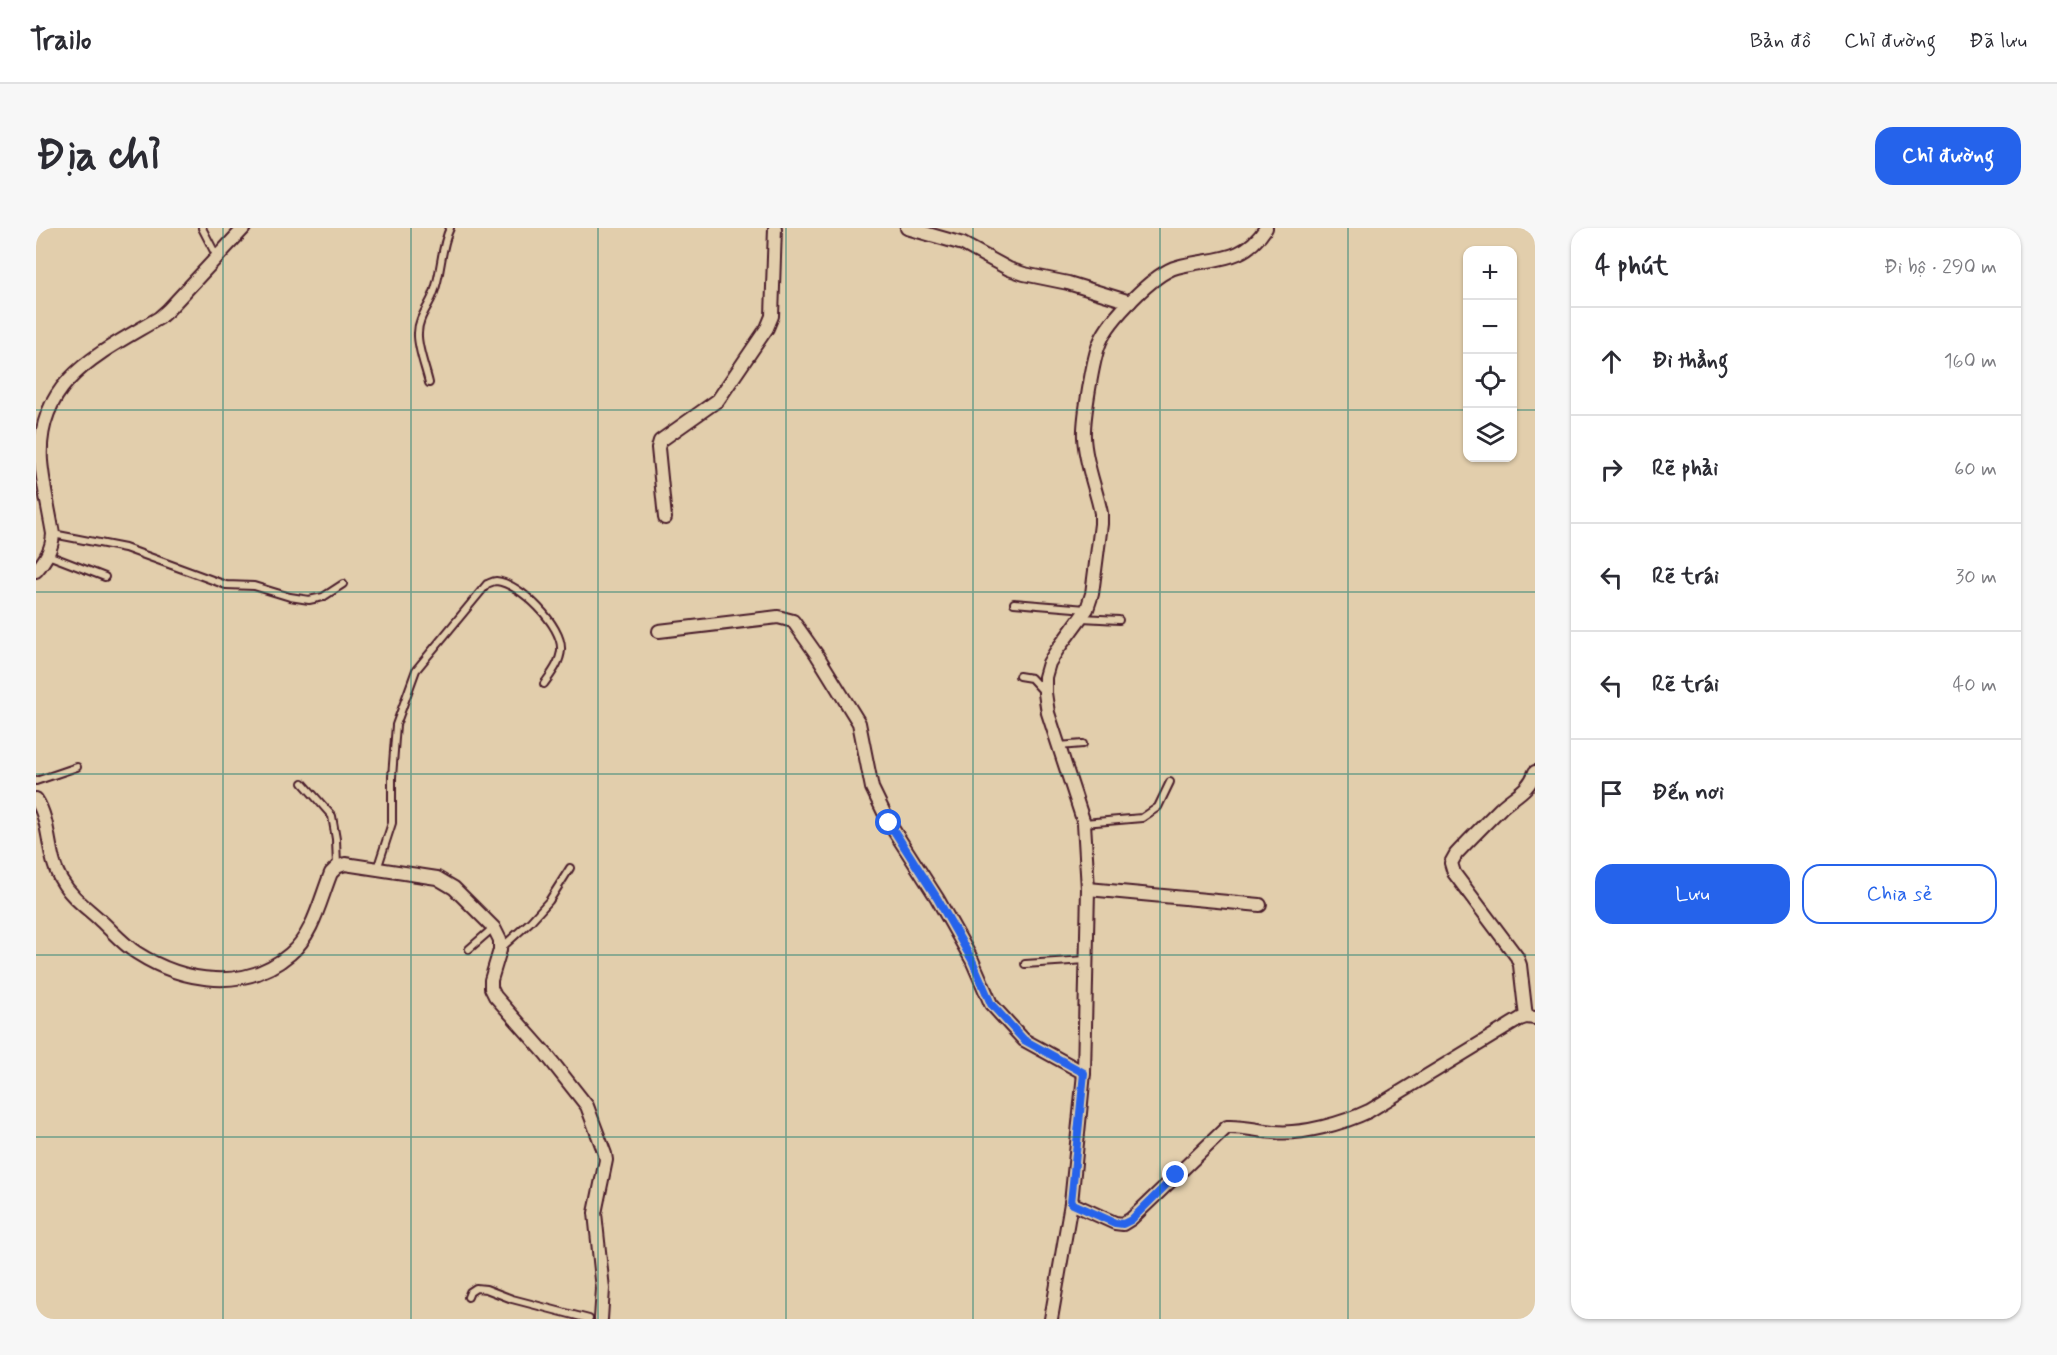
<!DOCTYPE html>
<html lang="vi">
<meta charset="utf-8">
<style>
:root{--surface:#fff;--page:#f7f7f7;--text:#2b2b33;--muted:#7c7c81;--line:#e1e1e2;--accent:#2563eb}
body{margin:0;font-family:Mynerve,sans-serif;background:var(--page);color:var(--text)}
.controls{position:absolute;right:18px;top:18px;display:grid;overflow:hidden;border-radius:12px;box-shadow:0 2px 4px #0004}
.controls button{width:54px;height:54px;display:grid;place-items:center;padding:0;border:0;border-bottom:2px solid var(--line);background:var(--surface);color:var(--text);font:30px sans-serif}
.stop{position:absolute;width:18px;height:18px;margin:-14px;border:4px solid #2563eb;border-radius:50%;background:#fff}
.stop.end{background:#2563eb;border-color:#fff;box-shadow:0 2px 6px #0008}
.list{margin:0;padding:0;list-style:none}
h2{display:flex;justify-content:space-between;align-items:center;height:78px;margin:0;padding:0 24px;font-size:26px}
h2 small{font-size:20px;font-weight:400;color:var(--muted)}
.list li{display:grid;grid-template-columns:39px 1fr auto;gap:18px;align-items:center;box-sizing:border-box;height:108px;padding:0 24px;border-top:2px solid var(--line)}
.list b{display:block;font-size:22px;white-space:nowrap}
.list em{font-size:20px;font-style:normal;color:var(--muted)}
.actions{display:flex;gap:12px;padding:18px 24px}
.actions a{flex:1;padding:14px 0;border:2px solid var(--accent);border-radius:18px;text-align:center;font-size:21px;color:var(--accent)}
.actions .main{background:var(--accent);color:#fff}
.icon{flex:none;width:33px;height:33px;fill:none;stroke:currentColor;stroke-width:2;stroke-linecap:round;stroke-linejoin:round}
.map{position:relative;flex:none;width:1499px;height:1091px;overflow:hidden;border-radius:18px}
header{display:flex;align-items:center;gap:36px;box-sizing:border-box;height:84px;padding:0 30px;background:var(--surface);border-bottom:2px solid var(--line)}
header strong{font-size:28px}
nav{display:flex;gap:33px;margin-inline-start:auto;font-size:21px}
.intro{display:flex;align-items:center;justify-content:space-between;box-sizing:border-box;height:144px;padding:0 36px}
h1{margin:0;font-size:42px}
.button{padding:15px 27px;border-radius:18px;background:var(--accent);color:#fff;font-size:21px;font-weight:700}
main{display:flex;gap:36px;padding:0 36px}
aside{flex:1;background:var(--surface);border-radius:18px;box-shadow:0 2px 4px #0004}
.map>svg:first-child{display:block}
</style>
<header>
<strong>Trailo</strong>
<nav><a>Bản đồ</a><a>Chỉ đường</a><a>Đã lưu</a></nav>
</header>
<div class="intro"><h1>Địa chỉ</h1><a class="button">Chỉ đường</a></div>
<main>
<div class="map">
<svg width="1499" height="1091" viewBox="0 0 1499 1091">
<rect width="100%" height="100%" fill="#e2ceac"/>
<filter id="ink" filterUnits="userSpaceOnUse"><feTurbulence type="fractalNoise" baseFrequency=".0167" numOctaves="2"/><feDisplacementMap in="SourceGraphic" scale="12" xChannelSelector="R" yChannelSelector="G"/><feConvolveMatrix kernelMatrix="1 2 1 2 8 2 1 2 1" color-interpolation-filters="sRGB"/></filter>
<g filter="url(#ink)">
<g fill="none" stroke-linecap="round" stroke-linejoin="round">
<g stroke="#4a1f2b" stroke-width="10">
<g id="lane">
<path d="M166,0L181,29"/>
<path d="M393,155C390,141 381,119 382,105C382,90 392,80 397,67C406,45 404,21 414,0"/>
<path d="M17,306L89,320L190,357L218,358L254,369L273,372L287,369L307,356"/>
<path d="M12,327L69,349"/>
<path d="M978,375L1050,381"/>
<path d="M1046,390L1083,392"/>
<path d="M983,448L995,450L1006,462"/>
<path d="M1023,518L1047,516"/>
<path d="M0,553L41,539"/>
<path d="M267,555L296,588L300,611L301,638"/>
<path d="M1048,595L1106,590L1122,579L1134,554"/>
<path d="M341,641L356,595V549L360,497L380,442L451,356C454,355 457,353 460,353C484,355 527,398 525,422C524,435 515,446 508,456"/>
<path d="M433,721L457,700"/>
<path d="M464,721L494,694L513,673L534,640"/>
<path d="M989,736L1050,732"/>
<path d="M432,1069L434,1064L440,1060L450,1061L476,1071L553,1091"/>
</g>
</g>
<g stroke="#4a1f2b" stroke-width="16">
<g id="street">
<path d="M871,0L927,16L973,41L988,46L1032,55L1094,74"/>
<path d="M629,290L622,220L624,213L682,172L731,100L736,88L739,0"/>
<path d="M0,343C10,331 16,321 17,306C13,282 7,257 5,233C0,152 65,125 123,90L132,82L208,0"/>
<path d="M623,403L742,389L757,393L781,427L823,495L836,560L853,595L901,670L936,732L955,776L988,812L1048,845"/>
<path d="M0,571C16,596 10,629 26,653C35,669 51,680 64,692C76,703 88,717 101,725C148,755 210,764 254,726C277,707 284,672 295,645L301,639L309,636L401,650L418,660L458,700L464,712V722L455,752V760L459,768L510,826L551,878L569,926L570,932L559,985L567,1061L565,1091"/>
<path d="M1052,661L1224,677"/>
<path d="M1490,789L1484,737L1481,729L1418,645L1415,635L1420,626C1434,611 1449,596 1464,581C1477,568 1493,563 1499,544"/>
<path d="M1035,975L1079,995L1087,996L1095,991L1191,899C1207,898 1222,903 1238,904C1266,907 1308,895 1333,883L1484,791L1490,789L1499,790"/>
<path d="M1015,1091L1035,975L1048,845L1052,661L1048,595L1012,485L1009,465V449L1013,435L1021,422L1051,381L1056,366L1065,296V285C1060,260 1049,235 1048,209C1047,192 1057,130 1064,114C1073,92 1118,45 1141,39C1177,29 1207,36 1230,0"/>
</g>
</g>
<use href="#lane" stroke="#e2ceac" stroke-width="6"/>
<use href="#street" stroke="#e2ceac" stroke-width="12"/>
</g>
</g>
<g fill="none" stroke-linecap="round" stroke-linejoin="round" filter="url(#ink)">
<path stroke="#2563eb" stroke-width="8" d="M853,595L901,670L936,732L955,776L988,812L1048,845L1035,975L1079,995L1087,996L1095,992L1140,947"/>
</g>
<path fill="none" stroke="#0f766e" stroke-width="1.5" stroke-opacity="0.55" d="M187,0V1091M375,0V1091M562,0V1091M750,0V1091M937,0V1091M1124,0V1091M1312,0V1091M0,182H1432M1476,182H1499M0,364H1499M0,546H1499M0,727H1499M0,909H1499"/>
</svg>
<div class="controls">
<button>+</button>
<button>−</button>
<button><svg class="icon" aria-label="locate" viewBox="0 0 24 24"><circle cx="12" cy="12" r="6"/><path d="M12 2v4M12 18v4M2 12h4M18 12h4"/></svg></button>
<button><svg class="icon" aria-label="layers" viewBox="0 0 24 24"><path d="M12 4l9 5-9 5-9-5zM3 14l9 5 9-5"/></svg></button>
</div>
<div class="stop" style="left:853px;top:595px"></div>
<div class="stop end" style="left:1140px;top:947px"></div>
</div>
<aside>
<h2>4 phút<small>Đi bộ · 290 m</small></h2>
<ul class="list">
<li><svg class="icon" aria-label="ahead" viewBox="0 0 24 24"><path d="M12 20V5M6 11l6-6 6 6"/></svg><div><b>Đi thẳng</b></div><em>160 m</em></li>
<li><svg class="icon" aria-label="right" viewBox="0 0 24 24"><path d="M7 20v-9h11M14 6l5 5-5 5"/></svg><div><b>Rẽ phải</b></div><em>60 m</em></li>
<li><svg class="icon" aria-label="left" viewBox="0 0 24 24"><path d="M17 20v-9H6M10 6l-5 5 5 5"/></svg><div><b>Rẽ trái</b></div><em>30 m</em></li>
<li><svg class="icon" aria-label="left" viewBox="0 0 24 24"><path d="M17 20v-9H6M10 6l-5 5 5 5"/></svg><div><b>Rẽ trái</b></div><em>40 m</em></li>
<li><svg class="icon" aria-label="arrive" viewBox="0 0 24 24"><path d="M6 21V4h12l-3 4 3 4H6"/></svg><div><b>Đến nơi</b></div></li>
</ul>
<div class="actions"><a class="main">Lưu</a><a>Chia sẻ</a></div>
</aside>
</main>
